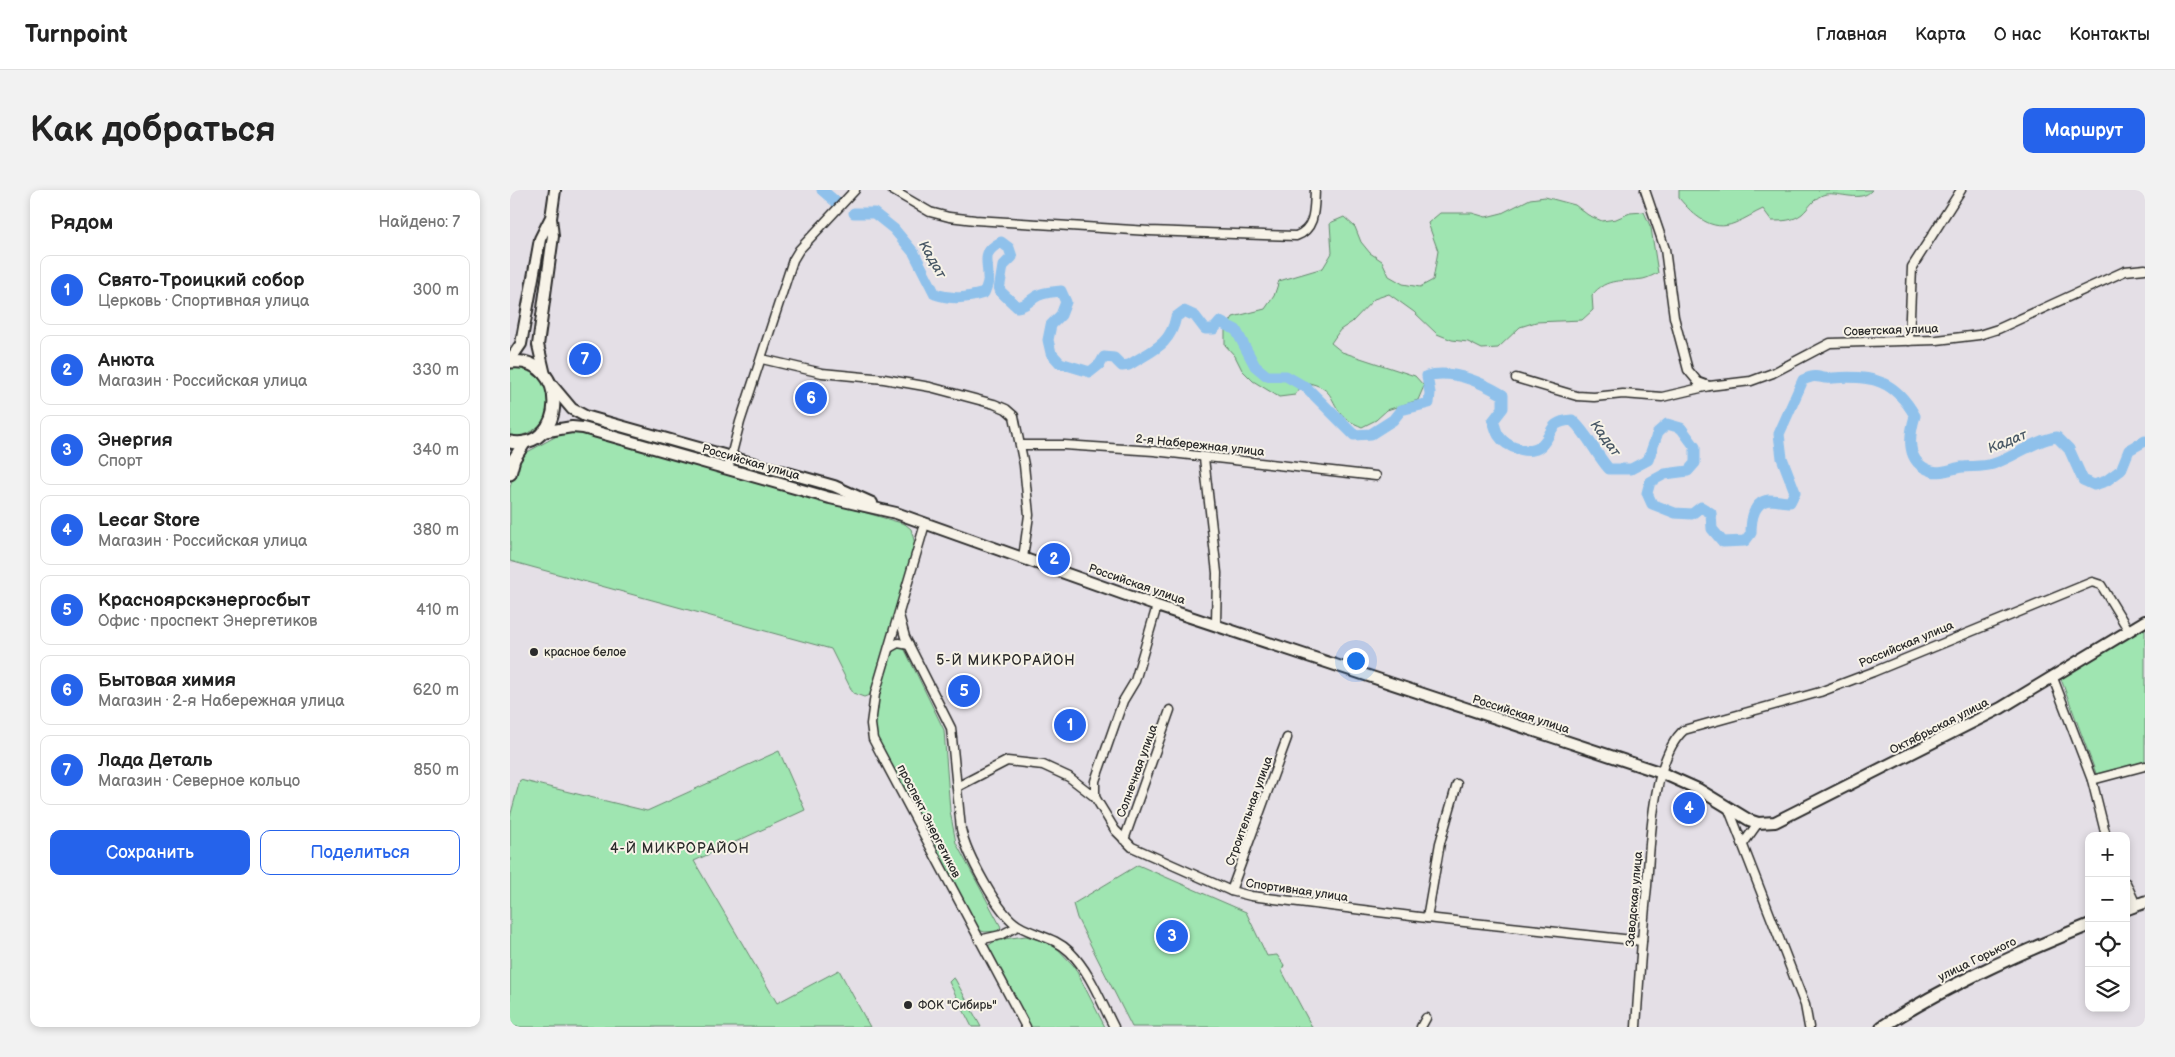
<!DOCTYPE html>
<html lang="ru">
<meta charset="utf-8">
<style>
:root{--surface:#fff;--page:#f2f2f2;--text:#222;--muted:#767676;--line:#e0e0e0;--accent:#2563eb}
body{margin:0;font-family:"Balsamiq Sans",sans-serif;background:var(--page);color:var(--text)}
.controls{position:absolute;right:15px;bottom:15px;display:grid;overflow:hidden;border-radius:10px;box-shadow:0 2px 8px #0003}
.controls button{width:45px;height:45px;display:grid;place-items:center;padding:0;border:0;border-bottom:1px solid var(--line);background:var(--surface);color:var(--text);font:25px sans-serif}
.you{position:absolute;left:845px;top:470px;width:18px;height:18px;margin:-12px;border:4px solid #fff;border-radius:50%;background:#1a73e8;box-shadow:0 0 0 8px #1a73e833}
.badge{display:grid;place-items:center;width:32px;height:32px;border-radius:50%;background:var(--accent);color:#fff;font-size:16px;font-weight:700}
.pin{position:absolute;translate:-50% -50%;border:2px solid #fff;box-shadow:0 1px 5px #0006}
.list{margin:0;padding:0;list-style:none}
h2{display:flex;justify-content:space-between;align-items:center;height:65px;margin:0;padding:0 20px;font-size:21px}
h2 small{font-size:16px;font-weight:400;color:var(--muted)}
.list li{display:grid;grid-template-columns:32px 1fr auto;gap:15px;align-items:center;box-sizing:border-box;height:70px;margin:0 10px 10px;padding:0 10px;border:1px solid var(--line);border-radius:10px}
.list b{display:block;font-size:19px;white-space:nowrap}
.list p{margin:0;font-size:16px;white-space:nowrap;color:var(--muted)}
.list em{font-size:16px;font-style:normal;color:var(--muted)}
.actions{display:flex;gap:10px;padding:15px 20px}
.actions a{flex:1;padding:11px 0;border:1px solid var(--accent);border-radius:10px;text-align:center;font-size:18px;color:var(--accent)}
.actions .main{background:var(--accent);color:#fff}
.icon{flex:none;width:28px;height:28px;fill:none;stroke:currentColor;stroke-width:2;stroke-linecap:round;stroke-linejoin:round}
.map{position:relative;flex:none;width:1635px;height:837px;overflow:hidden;border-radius:10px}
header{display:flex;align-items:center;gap:30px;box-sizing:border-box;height:70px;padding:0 25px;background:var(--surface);border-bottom:1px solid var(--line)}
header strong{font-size:24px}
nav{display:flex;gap:28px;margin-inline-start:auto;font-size:18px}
.intro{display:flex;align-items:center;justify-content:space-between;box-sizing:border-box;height:120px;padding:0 30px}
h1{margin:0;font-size:35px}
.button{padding:12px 22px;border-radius:10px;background:var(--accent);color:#fff;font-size:18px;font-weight:700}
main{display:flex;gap:30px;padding:0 30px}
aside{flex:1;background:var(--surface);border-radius:10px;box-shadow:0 2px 8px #0003}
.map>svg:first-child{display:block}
</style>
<header>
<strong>Turnpoint</strong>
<nav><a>Главная</a><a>Карта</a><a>О нас</a><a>Контакты</a></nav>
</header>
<div class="intro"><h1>Как добраться</h1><a class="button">Маршрут</a></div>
<main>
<aside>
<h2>Рядом<small>Найдено: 7</small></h2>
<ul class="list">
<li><span class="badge">1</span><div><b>Свято-Троицкий собор</b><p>Церковь · Спортивная улица</p></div><em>300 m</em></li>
<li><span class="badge">2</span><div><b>Анюта</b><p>Магазин · Российская улица</p></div><em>330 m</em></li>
<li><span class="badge">3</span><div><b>Энергия</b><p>Спорт</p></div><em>340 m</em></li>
<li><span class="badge">4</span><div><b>Lecar Store</b><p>Магазин · Российская улица</p></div><em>380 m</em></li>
<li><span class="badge">5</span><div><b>Красноярскэнергосбыт</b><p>Офис · проспект Энергетиков</p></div><em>410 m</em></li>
<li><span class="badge">6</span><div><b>Бытовая химия</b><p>Магазин · 2-я Набережная улица</p></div><em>620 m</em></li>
<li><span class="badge">7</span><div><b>Лада Деталь</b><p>Магазин · Северное кольцо</p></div><em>850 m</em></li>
</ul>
<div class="actions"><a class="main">Сохранить</a><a>Поделиться</a></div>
</aside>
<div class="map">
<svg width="1635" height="837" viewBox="0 0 1635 837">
<rect width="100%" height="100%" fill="#e4dfe6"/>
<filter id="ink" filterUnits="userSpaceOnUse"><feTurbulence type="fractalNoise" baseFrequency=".02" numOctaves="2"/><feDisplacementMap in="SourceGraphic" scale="10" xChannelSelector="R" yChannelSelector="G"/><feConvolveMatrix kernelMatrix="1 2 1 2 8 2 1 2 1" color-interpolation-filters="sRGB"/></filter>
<g filter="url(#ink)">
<g fill="#9fe5b1" stroke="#65886e">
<path d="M1169,0H1362C1351,13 1330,2 1316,4C1305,6 1300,17 1292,24C1283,31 1273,31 1262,31L1253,19C1244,23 1235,29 1225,33C1202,43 1183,25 1169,8Z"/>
<path d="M1035,7L1065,15L1078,25L1092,31L1106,29L1120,23L1134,22L1141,38L1148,83C1143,85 1138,88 1133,89C1112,92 1097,87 1082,105L1083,120L1072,130L1026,132L1010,137L988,158L972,159L958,152L942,150L927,144L904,122L879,104L864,109L842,132L830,140L821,153L832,162L905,186L914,196L908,210L877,220L866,230L852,237C848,235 842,233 838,230C817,214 829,198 794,192L785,205L769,207L743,191L732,180L725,166L715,155V140L723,127L755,119L764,106L769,91L813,78L822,63L820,33L834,27L845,37L851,52L860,63L872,71L879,86L893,94L910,97L923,90L928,61L918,33L930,23H962L976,27L992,23L1020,9Z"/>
<path d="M5,177C53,186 49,245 0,247V178Z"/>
<path d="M69,241L395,334L401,339L405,354L362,504L354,507L343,503L321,459L0,371V298L6,272L12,265L54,242Z"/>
<path d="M1635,435V571L1587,586L1551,489Z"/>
<path d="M388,457L394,458L434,540L440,621L446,653L491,737L487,741L475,742L468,740L366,548C362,516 372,490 381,460Z"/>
<path d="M269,561L295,620L184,671L267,813L329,780L360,837H0V627L10,590L137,621Z"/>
<path d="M628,675L736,722L757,766L767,765L774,775L772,781L802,837H622L567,728L563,714Z"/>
<path d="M516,746L544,755L564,776L595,837H521L478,756L486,750Z"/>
<path d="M443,788L445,789L471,837H462L439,792Z"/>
</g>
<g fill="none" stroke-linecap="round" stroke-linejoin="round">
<g stroke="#8fc1eb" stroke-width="11">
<path d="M312,0L326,12"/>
<path d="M344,23H364L384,39L404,63L425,104C443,110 457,108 474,103C476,98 479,92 478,87C478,68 471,63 491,52L499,58L502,67L493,76L489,100L507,117C516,116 516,113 524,108C531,102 542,102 551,101L556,112L551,125L541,135L538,150L541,163L550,173L580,182L590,174L594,167L604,168L612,176L619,175C642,160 660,156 666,127L674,121L685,126L695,139H704L710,132L726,140L745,176L757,186H776L797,198L844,245L861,244L883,230L891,220L919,213L920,203L917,186C942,179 971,192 993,205V218L983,231C985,235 986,242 989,246C996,257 1020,266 1031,256C1045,242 1037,232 1062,230C1078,244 1085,263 1099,279H1121L1138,270L1148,242L1157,234L1171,238L1185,257V273L1178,281L1155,284L1140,292L1137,303L1142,314L1165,323L1182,324L1191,317L1201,323L1202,339L1213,352L1235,351L1241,343C1241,330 1243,312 1259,310C1266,310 1273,312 1280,312L1285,302L1272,268L1269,244L1293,190C1310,182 1308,190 1323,188C1362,185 1385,190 1405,226C1399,246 1395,273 1422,281C1430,284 1444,278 1452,277C1462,276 1474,277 1483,274C1505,267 1524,250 1547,247L1559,259L1573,290L1584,295L1596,291L1611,280L1619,260L1635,251"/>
</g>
<g stroke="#2b2b2b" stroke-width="11">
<g id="minor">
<path d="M382,0L420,22L439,27L465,30L639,41L786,46C806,39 804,18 805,0"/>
<path d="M1135,0L1155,59L1164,127L1178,180L1188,192L1199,196"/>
<path d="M1399,151L1402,77L1451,0"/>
<path d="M252,169L312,183L374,189L420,197L484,214L496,219L504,226L514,275L519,325L513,368"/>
<path d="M1006,188L1067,206L1084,207L1113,204L1152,207L1199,196L1241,191L1263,183L1320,153L1427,150L1469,145L1488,139L1615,81L1635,79"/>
<path d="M511,255H554L644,261L866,286"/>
<path d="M694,268L707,383L706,434"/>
<path d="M218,278L230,232L283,70L289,60L345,0"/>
<path d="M415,334L365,504L361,534L363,549L516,837"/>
<path d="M647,416L625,491L613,511L585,591V607L605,640L622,657L721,701L741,706L917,728L1132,751"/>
<path d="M389,425L395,447L441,538L451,639C456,662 488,725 509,736C526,746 545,747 560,762C580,782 591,812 604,837"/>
<path d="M379,458L388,453L399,455"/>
<path d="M1543,488L1582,590L1596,646"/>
<path d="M1582,590L1635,576"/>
<path d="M447,597L497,571L533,575L559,587L585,607"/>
<path d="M1218,617L1295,815L1299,837"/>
<path d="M614,650L660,520"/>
<path d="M1233,654L1248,633"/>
<path d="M1616,693L1626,715"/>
<path d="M721,701L777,548"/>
<path d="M917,728L930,653L947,594"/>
<path d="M469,750L491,745L508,736"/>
<path d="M911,837L916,828"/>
<path d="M1126,837C1129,790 1132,743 1137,696C1140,655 1142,568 1174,540L1310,502L1363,482L1582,392L1591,395L1619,441"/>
</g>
</g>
<g stroke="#2b2b2b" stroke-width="14">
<g id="tertiary">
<path d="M0,170L11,154L30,49L40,29"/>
<path d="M35,185L28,155L43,46L41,28L45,0"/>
<path d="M41,194L62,219L75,226L324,296L362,313"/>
<path d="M32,242L62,237L73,238L320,308L386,323L647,416L1152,583L1188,599L1239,630L1248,633L1265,632L1491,518L1635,431"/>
</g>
</g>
<g stroke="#2b2b2b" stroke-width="15">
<g id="secondary">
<path d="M0,172C60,165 57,262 0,252"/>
<path d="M0,284L4,269L15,252"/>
<path d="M1616,719L1635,712"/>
<path d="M1372,837C1437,795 1507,764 1579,735"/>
</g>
</g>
<use href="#minor" stroke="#f7f3e8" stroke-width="8"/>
<use href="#tertiary" stroke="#f7f3e8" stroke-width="10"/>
<use href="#secondary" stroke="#f7f3e8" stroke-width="11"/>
</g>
</g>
<g fill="#2b2b2b" stroke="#f7f3e8" stroke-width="2">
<circle cx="24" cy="462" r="5"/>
<circle cx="398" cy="815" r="5"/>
</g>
<g text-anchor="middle" stroke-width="4" stroke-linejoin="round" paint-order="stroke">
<g font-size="12" fill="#2b2b2b" stroke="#f7f3e8">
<text transform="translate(1381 140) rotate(-2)" y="4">Советская улица</text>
<text transform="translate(690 255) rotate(6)" y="4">2-я Набережная улица</text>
<text transform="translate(241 272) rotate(16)" y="4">Российская улица</text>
<text transform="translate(627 394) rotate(19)" y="4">Российская улица</text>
<text transform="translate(1396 454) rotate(-23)" y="4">Российская улица</text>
<text transform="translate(1011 524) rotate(18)" y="4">Российская улица</text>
<text transform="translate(1429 536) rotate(-27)" y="4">Октябрьская улица</text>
<text transform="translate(627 581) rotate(-70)" y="4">Солнечная улица</text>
<text transform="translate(739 621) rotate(-70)" y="4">Строительная улица</text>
<text transform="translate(419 631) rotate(63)" y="4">проспект Энергетиков</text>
<text transform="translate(787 700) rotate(8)" y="4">Спортивная улица</text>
<text transform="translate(1124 709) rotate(-85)" y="4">Заводская улица</text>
<text transform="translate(1467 769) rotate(-26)" y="4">улица Горького</text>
</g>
<g font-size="12" fill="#2b2b2b" stroke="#f7f3e8" text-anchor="start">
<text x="34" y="466">красное белое</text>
<text x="408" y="819">ФОК "Сибирь"</text>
</g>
<g font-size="14" font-style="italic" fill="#495865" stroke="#f7f3e8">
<text transform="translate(423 69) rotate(60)" y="5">Кадат</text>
<text transform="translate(1096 248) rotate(54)" y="5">Кадат</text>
<text transform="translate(1497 251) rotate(-22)" y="5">Кадат</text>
</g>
<g font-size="14" letter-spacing="1" fill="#2b2b2b" stroke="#f7f3e8">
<text x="496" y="475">5-Й МИКРОРАЙОН</text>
<text x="170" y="663">4-Й МИКРОРАЙОН</text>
</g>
</g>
</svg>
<div class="controls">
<button>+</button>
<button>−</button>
<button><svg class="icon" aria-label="locate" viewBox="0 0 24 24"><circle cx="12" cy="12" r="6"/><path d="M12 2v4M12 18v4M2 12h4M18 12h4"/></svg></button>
<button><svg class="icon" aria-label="layers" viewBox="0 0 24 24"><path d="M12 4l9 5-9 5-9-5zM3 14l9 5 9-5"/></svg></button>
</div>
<div class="you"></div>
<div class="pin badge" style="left:560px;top:535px">1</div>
<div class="pin badge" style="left:544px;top:369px">2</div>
<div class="pin badge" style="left:662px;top:746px">3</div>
<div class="pin badge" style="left:1179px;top:618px">4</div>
<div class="pin badge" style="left:454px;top:501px">5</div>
<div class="pin badge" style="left:301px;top:208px">6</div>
<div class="pin badge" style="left:75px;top:169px">7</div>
</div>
</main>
